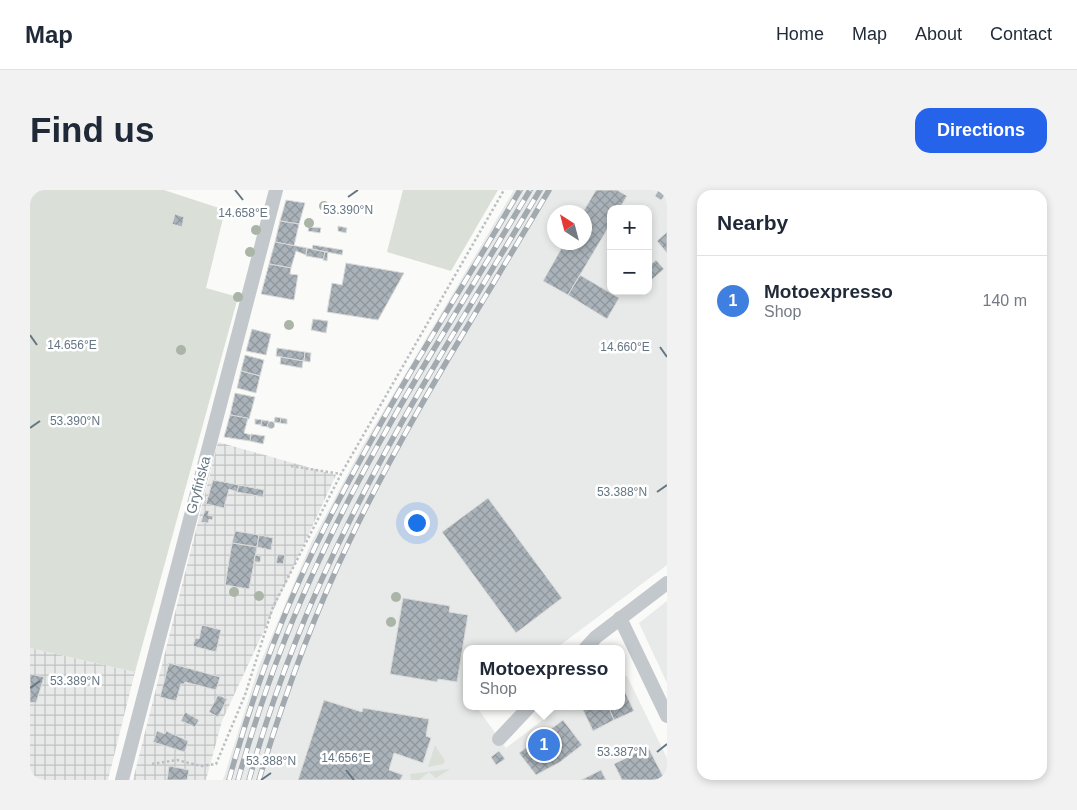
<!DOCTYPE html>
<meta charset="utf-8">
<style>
:root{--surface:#fff;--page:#f2f2f3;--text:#1f2937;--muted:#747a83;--line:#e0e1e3;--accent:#2563eb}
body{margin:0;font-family:Arial,sans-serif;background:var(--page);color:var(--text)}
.controls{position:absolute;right:15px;top:15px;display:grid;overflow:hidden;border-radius:10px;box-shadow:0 2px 8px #0003}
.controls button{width:45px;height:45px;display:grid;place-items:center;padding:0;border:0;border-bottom:1px solid var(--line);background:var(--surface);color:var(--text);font:25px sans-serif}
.compass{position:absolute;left:517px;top:15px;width:45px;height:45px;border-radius:50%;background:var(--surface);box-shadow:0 2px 8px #0003;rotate:324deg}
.you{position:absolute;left:386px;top:332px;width:18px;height:18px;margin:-12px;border:4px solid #fff;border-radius:50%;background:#1a73e8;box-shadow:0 0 0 8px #1a73e833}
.badge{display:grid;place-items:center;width:32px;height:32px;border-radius:50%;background:var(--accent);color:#fff;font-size:16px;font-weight:700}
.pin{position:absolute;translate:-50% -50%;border:2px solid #fff;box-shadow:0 1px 5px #0006}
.popup{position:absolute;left:433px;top:455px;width:162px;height:65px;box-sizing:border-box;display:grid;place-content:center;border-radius:10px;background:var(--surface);filter:drop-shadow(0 1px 4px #0005);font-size:16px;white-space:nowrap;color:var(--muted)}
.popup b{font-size:19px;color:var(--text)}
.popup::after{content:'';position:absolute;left:50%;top:100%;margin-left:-10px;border:10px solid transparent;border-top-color:var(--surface)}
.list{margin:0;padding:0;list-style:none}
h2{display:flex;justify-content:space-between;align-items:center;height:65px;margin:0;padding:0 20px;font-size:21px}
h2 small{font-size:16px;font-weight:400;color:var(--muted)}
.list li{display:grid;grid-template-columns:32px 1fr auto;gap:15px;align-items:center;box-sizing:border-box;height:90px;padding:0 20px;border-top:1px solid var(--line)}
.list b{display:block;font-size:19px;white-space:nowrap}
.list p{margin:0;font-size:16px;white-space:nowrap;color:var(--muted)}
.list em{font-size:16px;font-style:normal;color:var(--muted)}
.map{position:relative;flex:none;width:637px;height:590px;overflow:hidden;border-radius:15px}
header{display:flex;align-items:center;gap:30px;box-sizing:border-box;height:70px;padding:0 25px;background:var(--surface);border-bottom:1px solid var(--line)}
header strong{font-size:24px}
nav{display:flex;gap:28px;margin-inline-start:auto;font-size:18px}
.intro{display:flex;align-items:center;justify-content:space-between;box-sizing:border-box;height:120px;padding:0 30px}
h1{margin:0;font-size:35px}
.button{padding:12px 22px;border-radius:15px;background:var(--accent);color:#fff;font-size:18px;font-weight:700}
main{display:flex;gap:30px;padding:0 30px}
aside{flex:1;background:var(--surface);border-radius:15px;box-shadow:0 2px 8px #0003}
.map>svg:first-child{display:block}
</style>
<header>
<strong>Map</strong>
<nav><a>Home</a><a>Map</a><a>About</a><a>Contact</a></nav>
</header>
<div class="intro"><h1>Find us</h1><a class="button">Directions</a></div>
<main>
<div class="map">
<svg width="637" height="590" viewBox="0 0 637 590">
<defs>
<pattern id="industrial-grid" width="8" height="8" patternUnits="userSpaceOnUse" patternTransform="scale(1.25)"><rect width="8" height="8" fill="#e8e9e9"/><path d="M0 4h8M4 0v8" fill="none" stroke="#c0c1c2"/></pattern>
<pattern id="building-cross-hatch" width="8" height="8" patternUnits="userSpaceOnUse" patternTransform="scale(1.25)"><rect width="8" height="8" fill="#aab3b9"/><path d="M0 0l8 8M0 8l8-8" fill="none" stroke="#8e969c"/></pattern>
</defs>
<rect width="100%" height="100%" fill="#fafaf8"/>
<g fill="#e8e9e9" fill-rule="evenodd">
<path d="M484,0H637V375L525,459H436V516H446L476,558L531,516H592V484L597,486L637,568V590H193L229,476L281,353L332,257ZM581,19H618V101H581ZM524,22H554V52H524Z"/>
<path d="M637,411V493L609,433Z"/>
</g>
<g fill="url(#industrial-grid)">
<path d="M188,252L306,285L192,531L176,590H103Z"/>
<path d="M0,458L105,482L78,590H0Z"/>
</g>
<g fill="#dadfd7">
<path d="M0,0H134L195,20L176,98L208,107L105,482L0,458Z"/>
<path d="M373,0H468L421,81L357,62Z"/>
<path d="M405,555L415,571L413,574L398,577Z"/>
<path d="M420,579L406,588L399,582L389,590H381L380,584Z"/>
</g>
<g fill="url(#building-cross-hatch)" stroke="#dcdcda">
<path d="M566,0H587L597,6L589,19H581V33L538,105L513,91L535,52H554L553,22Z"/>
<path d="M629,0L637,2L631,10L625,6Z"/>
<path d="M256,10L275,13L269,34L250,31Z"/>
<path d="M145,24L154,27L152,37L142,34Z"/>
<path d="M250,31L269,34L264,56L245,52Z"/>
<path d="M308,36L317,38L316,43L308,41Z"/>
<path d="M279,37L291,38L290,43L278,41Z"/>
<path d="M637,42V63L627,51Z"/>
<path d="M245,52L277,58L276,65L266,61L261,78L239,74Z"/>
<path d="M283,55L313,60L312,65L282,59Z"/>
<path d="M277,58L295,62L294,69L276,66Z"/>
<path d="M295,62H298L297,71L293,70Z"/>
<path d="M626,70L634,79L618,93V77Z"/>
<path d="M316,73L374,83L348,130L297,122L302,93L312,95Z"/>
<path d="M239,74L261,78L260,84L268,85L264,110L231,104Z"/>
<path d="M550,85L589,108L577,129L538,105Z"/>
<path d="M283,129L298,131L296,143L281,140Z"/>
<path d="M222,139L241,144L236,165L216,161Z"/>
<path d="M247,158L275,162L274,171L246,166Z"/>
<path d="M275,162L281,163L280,172L274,171Z"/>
<path d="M215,165L234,170L230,186L211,181Z"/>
<path d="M251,167L273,171L272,178L250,174Z"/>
<path d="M211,181L230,186L226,203L207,198Z"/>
<path d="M205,203L225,207L219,229L200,225Z"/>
<path d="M200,225L218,228L214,243L221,245L220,251L194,247Z"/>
<path d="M245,227L251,228L250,233L244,232Z"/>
<path d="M251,228L257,229V234L250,233Z"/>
<path d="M225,229L232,230L231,235L225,234Z"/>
<path d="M232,230L239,231L238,237L231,236Z"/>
<circle cx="241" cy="235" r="3.5"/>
<path d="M221,244L235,246L233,254L220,251Z"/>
<path d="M183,290L209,295L207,302L199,299L194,318L176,314Z"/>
<path d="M209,295L234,300L233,307L207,302Z"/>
<path d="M458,308L532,408L486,443L412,342Z"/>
<path d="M175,320L179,321L178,325L183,326L182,330L179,329L178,333L171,332Z"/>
<path d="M205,341L229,345L227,357L202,353Z"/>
<path d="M229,345L243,348L241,360L227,357Z"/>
<path d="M202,353L227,357L219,399L195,395Z"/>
<path d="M248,364L255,365L253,374L246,373Z"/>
<path d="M225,365L231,366L230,372H224Z"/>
<path d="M373,408L420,416L419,422L438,425L427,492L408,489L407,492L360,484Z"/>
<path d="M172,435L191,440L186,462L163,456L165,448L169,449Z"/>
<path d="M139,473L190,487L186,500L155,492L154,494H151L146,511L130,507Z"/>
<path d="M0,484L14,487L6,513L0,512Z"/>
<path d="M592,496L604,521L584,530L578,516H592Z"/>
<path d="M188,505L197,509L188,527L179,522Z"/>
<path d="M294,510L332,522L333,518L399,529L396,546L401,548L393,573L364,563L359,580L373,585L370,590H268Z"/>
<path d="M561,516H578L584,530L563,541L553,520Z"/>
<path d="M155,522L169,530L165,537L151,531Z"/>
<path d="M533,530L552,555L530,572L506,585L489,563Z"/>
<path d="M127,541L135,544L136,541L158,551L155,562L123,552Z"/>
<path d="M618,557L635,590H592L584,574Z"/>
<path d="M469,561L475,569L466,575L461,567Z"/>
<path d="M139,576L159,580L157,590H137Z"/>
<path d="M571,580L576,590H551Z"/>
</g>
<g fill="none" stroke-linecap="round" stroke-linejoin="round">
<g stroke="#bbbfc2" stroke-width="2.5" stroke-dasharray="2.5 2.5" stroke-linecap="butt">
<path d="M261,276L311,284"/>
<path d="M122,574L147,570L171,576L186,574L215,505L243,417L311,284L474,0"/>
</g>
<g stroke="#c3c8cc" stroke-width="14">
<path d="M590,428L637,526"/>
<path d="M555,459L566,447L637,393"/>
<path d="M469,549L500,516"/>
<path d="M92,590L246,0"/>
</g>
<g stroke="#a2aab0" stroke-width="5.5">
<g id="rail">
<path d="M199,590C221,510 249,431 285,357C345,234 420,118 490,0"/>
<path d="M208,590C230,512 257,437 292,364C351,238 429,120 500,0"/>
<path d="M219,590C244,500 278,414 320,330C376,217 445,109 510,0"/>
<path d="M229,590C253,509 282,429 319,352C377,230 451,116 519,0"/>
</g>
</g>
<use href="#rail" stroke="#fff" stroke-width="4" stroke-dasharray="11" stroke-linecap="butt"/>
</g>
<g fill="#aab4a7">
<circle cx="294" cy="16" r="5"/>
<circle cx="279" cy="33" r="5"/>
<circle cx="226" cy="40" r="5"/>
<circle cx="220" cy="62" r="5"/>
<circle cx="208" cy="107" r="5"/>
<circle cx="259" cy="135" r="5"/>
<circle cx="151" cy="160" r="5"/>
<circle cx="204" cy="402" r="5"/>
<circle cx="229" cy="406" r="5"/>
<circle cx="366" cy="407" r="5"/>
<circle cx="361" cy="432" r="5"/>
</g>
<path fill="none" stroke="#657683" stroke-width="2" d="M205,0L213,10M318,7L328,0M0,145L7,155M630,157L637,167M0,238L10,231M627,302L637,295M0,498L10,491M627,562L637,554M316,580L324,590M231,590L241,583"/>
<g text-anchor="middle" stroke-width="5" stroke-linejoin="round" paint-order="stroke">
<g font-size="14" fill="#657683" stroke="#fff">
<text transform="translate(168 295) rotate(-75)" y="5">Gryfińska</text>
</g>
</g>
<g font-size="12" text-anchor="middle" fill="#657683" stroke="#fff" stroke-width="5" stroke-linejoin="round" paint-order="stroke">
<text x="318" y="24">53.390°N</text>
<text x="213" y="27">14.658°E</text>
<text x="42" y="159">14.656°E</text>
<text x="595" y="161">14.660°E</text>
<text x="45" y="235">53.390°N</text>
<text x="592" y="306">53.388°N</text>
<text x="45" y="495">53.389°N</text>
<text x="592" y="566">53.387°N</text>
<text x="316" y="572">14.656°E</text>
<text x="241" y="575">53.388°N</text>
</g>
</svg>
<div class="controls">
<button>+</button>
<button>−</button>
</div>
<svg class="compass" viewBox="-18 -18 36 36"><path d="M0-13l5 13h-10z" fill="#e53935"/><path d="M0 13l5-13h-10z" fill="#747a83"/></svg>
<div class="you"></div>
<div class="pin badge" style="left:514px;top:555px;background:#3f7fe0">1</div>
<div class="popup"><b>Motoexpresso</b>Shop</div>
</div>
<aside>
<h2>Nearby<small></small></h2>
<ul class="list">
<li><span class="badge" style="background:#3f7fe0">1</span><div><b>Motoexpresso</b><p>Shop</p></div><em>140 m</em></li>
</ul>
</aside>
</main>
